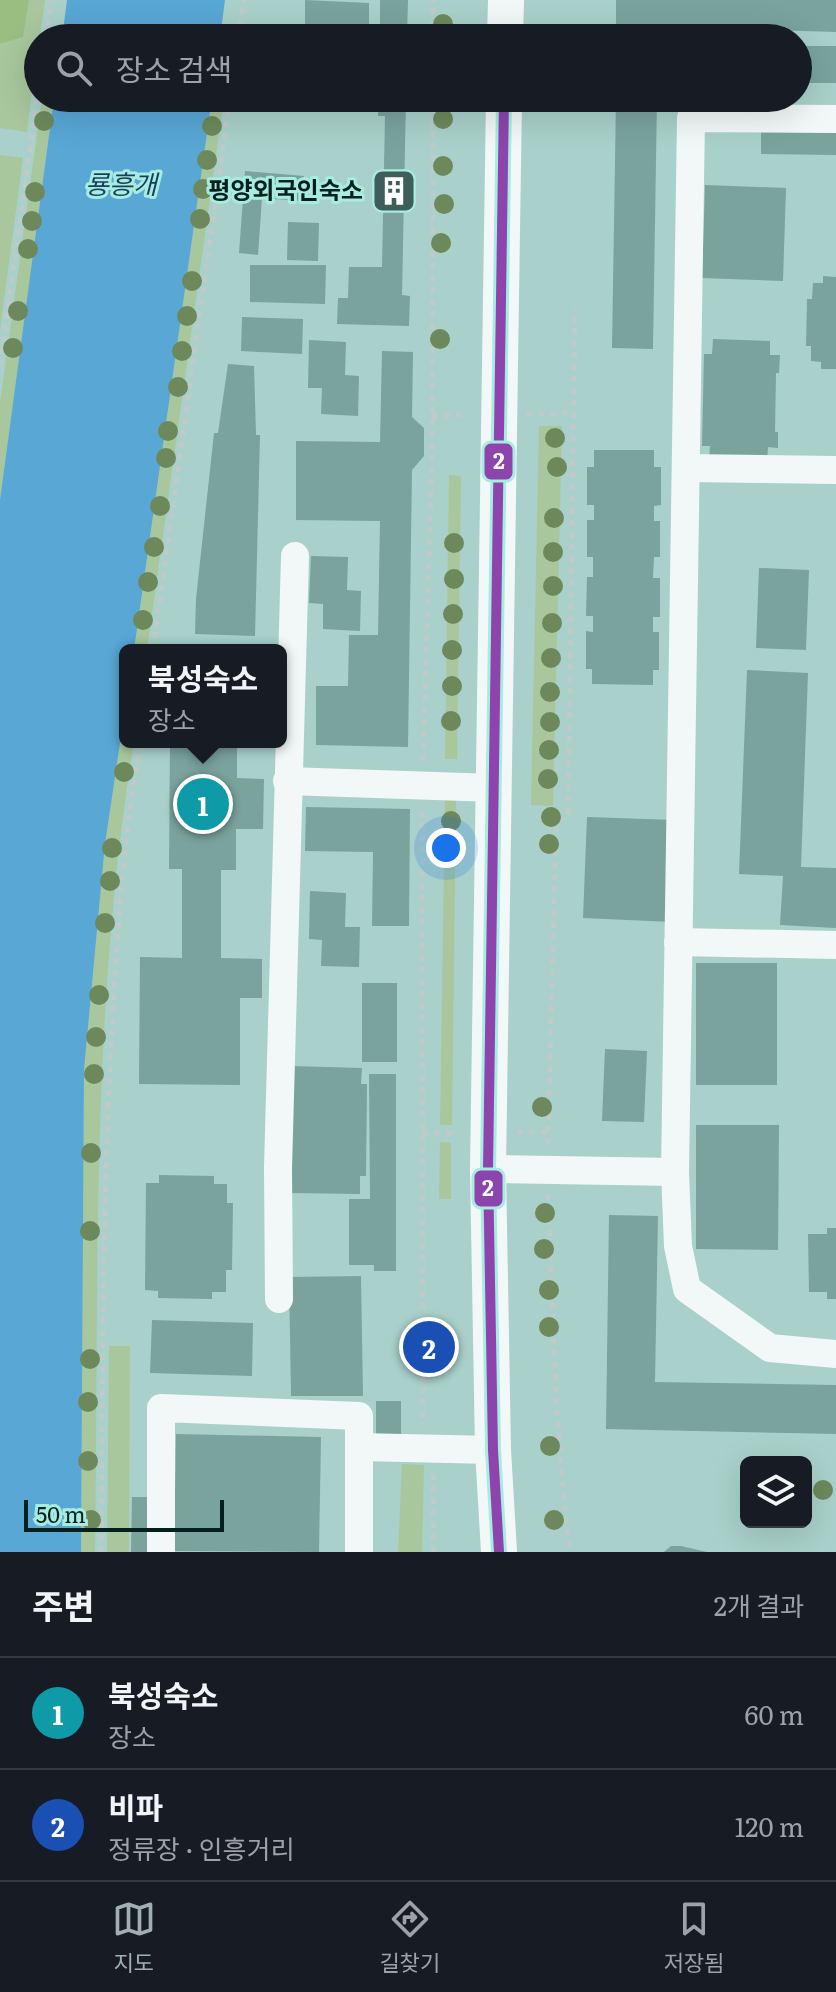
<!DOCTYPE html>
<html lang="ko">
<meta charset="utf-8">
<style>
:root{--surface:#171b24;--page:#242831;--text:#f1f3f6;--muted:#9ea1a6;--line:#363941;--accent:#a0b0b0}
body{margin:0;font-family:Literata,"Noto Sans KR",serif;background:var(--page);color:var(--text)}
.controls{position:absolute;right:24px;bottom:24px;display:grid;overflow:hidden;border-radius:12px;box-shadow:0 8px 32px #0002}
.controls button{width:72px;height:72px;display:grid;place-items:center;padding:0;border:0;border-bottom:2px solid var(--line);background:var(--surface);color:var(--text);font:40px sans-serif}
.scale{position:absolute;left:24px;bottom:20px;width:200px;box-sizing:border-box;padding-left:8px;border:4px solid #03201d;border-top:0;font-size:22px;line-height:28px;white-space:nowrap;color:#03201d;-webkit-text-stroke:6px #a7ece1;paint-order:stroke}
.you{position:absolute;left:446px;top:848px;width:28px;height:28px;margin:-20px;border:6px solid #fff;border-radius:50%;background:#1a73e8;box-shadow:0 0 0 12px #1a73e833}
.badge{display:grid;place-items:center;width:52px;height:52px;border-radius:50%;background:var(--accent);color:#fff;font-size:26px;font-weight:700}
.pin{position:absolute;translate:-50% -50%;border:4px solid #fff;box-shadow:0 2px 8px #0006}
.popup{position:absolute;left:119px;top:644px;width:168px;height:104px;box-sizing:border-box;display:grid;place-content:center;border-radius:12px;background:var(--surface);filter:drop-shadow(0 2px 6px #0005);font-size:26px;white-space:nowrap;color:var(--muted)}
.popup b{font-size:30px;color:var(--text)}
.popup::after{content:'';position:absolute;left:50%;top:100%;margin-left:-16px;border:16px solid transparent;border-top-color:var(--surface)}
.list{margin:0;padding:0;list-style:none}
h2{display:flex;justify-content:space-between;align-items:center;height:104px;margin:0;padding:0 32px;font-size:34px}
h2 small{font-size:26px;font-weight:400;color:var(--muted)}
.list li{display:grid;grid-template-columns:52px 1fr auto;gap:24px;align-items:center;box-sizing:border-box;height:112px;padding:0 32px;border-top:2px solid var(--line)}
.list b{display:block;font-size:30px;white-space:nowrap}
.list p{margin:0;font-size:26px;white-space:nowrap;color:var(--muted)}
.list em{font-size:26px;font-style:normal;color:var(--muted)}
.icon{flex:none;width:44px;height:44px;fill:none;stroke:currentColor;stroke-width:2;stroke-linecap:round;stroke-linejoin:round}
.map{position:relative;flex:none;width:836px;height:1552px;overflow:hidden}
.search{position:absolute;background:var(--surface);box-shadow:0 8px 32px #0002;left:24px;right:24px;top:24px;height:88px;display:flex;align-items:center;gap:20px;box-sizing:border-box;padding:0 28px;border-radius:44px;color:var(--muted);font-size:30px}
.sheet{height:328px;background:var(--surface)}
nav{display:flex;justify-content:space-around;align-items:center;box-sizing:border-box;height:112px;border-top:2px solid var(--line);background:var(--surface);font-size:22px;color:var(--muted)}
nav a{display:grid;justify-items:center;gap:4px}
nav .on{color:var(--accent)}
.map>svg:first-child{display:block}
</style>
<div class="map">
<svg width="836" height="1552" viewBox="0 0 836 1552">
<rect width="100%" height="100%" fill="#a9d0ca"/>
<g fill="#a8c79d">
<path d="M29,0H45L40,38H38L27,132L0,128V44L23,37Z"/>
<path d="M42,98H54L0,500V403Z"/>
<path d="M212,98H224L147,650H134Z"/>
<path d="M0,155L23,158L0,330Z"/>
<path d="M539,426H562L553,806L531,805Z"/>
<path d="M449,475L461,476L457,759H445Z"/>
<path d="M125,710V742H134C90,1009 99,1283 95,1552H81L84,1070L105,844Z"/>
<path d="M445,800H456L452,1125H440Z"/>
<path d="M440,1142L451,1143V1199H439Z"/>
<path d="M109,1346H130L129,1552H107Z"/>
<path d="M402,1464L424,1465L422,1552H398Z"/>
</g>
<path fill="#9abd81" d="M0,0H29L23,37L0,44Z"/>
<g fill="#58a7d5">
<path d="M67,0H225L220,38H62Z"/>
<path d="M54,98H212L134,650H125V710L105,844L84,1070L81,1552H0V500Z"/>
</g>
<g fill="#7aa39e">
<path d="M305,0L369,3V27L366,28V38H319L318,25H305Z"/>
<path d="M380,0H408L407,38H380Z"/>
<path d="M616,0H836V32L616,25Z"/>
<rect x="798" y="46" width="38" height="37"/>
<path d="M379,98H406L402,295L410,296L409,326L337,324L338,298H348L349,267H382L385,116H378Z"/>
<path d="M616,98H657L653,349L612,348Z"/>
<path d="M761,125H836V155L761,154Z"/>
<path d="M245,171L304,176L302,201L262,198L258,255L239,253Z"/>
<path d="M705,185L786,188L783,281L702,278Z"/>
<path d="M288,222L319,223L318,261L287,260Z"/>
<path d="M250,265H326L325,304L250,302Z"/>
<path d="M823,276L836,277V369H821V362L811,361V346H806L807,299H812L813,283H823Z"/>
<path d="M242,317L303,319L302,354L241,351Z"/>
<path d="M713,339L770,341V355H780L779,373H776L775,432H778V448L768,447L767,462L709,460L710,446H702L704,354H712Z"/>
<path d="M309,340L346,342L345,375L359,376L358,416L321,414L322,388H308Z"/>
<path d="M382,351L413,352L412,417L424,428V456L412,470L408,747L316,745V686H348L349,635H378L380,521L296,520V441L380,442Z"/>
<path d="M228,364L254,366L256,435H260L255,636L195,634L196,599L214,433H218Z"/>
<path d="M594,450H654V467H661V505L654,506V521H660V557H654L653,578H660V617H653V632H659V670H653V685L592,684V669H586V631L593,632V616H586L587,577H593V557H587V520H594V505H587V467H594Z"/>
<path d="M311,556L348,557L347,590L361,591L360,631L323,629V604L309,603Z"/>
<path d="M759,568L809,570L806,650L756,648Z"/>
<path d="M747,670L808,673L801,867L836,868V928L780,925L783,876L739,874Z"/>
<path d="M170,742H237V778L264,779L263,829H236V870H221V958L262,959V998H240V1085L139,1084L140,957L182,958V869H169Z"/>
<path d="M306,807L410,809L409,926H372L373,852L305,851Z"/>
<path d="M587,817L675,820L672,922L583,918Z"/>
<path d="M310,891L346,893L345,927H360L359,967L321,966L322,940L309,939Z"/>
<rect x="696" y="963" width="81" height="122"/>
<rect x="362" y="983" width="35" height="79"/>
<path d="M605,1049L647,1051L644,1122L602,1121Z"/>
<path d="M291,1066L362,1068L361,1084H367L366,1176H360V1194L288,1193Z"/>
<path d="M369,1074H396V1271H374V1265H349V1199H370Z"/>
<path d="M696,1125H779L778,1250L696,1249Z"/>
<path d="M159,1175L214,1176V1184H227V1203H233L232,1270H226V1292H212V1299L158,1298V1291L145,1290L146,1183H159Z"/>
<path d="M609,1215L658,1216L655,1382L836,1385V1434L606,1429Z"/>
<path d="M827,1228H836V1299H827V1292H809L808,1234H827Z"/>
<path d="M361,1276L363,1396H291L289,1277Z"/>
<path d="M152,1320L253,1323L252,1376L150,1373Z"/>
<rect x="376" y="1401" width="25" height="36"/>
<path d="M176,1434L321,1437L319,1552L174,1551Z"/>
<path d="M132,1497H151L149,1552H131Z"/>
<path d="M671,1546H681L707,1552H664Z"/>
</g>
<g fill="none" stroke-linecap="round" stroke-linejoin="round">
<g stroke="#bfcbc9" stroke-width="5" stroke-dasharray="6 6" stroke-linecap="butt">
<path d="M46,38L51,0"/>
<path d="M238,38L244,0"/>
<path d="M433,38V0"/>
<path d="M0,366L38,91"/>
<path d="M526,414L573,413"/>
<path d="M432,416L468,415"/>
<path d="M153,650L230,98"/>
<path d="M423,761L432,457L433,98"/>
<path d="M422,811L423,1425"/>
<path d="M422,1133H459"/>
<path d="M517,1133L548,1132"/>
<path d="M548,1144L556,823L568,814L575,308"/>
<path d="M548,1194C553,1313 555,1433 570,1552"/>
<path d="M101,1552C103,1378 102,1205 112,1031C117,934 123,838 141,742"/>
<path d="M433,1552V1473"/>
</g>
<g stroke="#f2f8f7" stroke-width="28">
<path d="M836,119L691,118L675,1172L678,1246L687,1289L770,1348L836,1354"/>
<path d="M686,468L836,470"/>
<path d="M287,781L494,788"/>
<path d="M678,942L836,945"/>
<path d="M488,1169L675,1172"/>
<path d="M279,1299L278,1168L295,556"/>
<path d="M359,1447L493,1450"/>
<path d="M161,1552V1408L359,1416V1552"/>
</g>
<g stroke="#f2f8f7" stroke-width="36">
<path d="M505,38L506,0"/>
<path d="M499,1552L493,1450L488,1169L504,98"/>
</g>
<g stroke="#a7ece1" stroke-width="16">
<path id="bus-1" d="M499,1552L493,1450L488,1169L504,98"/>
</g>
<use href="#bus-1" stroke="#8e44ad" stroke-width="10"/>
</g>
<g fill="#6d895b">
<circle cx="443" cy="24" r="10"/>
<circle cx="443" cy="119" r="10"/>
<circle cx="44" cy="121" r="10"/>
<circle cx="212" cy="126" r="10"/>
<circle cx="207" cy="160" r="10"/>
<circle cx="443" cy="166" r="10"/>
<circle cx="203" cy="189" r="10"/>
<circle cx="35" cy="192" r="10"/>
<circle cx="444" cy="204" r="10"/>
<circle cx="200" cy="219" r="10"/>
<circle cx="32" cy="221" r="10"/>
<circle cx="441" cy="243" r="10"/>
<circle cx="28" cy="249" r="10"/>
<circle cx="192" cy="281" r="10"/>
<circle cx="18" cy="311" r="10"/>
<circle cx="187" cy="316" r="10"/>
<circle cx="440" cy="339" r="10"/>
<circle cx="13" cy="348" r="10"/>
<circle cx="182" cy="351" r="10"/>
<circle cx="178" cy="387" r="10"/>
<circle cx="168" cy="431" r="10"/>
<circle cx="555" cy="438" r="10"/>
<circle cx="166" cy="458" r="10"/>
<circle cx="557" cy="467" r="10"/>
<circle cx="160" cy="506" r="10"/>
<circle cx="554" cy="518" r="10"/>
<circle cx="454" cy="543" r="10"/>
<circle cx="154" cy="547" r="10"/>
<circle cx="553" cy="552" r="10"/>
<circle cx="454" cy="579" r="10"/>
<circle cx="148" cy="582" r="10"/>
<circle cx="553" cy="586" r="10"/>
<circle cx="453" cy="614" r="10"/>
<circle cx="143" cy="620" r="10"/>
<circle cx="552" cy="623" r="10"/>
<circle cx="452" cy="650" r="10"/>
<circle cx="551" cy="658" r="10"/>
<circle cx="452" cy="686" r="10"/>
<circle cx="550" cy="692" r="10"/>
<circle cx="451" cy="721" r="10"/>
<circle cx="550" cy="722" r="10"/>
<circle cx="549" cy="750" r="10"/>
<circle cx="124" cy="772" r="10"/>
<circle cx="548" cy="779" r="10"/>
<circle cx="551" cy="817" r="10"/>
<circle cx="451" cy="821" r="10"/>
<circle cx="549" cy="844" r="10"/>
<circle cx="112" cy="848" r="10"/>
<circle cx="110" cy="881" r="10"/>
<circle cx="105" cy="923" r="10"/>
<circle cx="99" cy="995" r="10"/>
<circle cx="96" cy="1037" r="10"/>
<circle cx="94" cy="1074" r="10"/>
<circle cx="542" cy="1107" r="10"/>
<circle cx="91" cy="1153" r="10"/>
<circle cx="545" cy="1213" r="10"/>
<circle cx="90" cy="1231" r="10"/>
<circle cx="544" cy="1249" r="10"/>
<circle cx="549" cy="1290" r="10"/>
<circle cx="549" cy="1327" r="10"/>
<circle cx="90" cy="1359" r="10"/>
<circle cx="88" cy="1402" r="10"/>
<circle cx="550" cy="1446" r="10"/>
<circle cx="88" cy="1461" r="10"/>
<circle cx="823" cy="1490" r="10"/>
<circle cx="91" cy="1520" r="10"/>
<circle cx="554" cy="1520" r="10"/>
</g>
<defs>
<g id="building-square" transform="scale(2.3)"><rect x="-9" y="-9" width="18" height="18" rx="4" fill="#3d5e5a" stroke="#a7ece1"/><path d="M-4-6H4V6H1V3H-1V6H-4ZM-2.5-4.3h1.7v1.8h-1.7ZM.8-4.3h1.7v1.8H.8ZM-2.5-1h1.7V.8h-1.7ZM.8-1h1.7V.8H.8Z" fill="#fff"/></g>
</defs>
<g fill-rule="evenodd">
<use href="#building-square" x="394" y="191"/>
</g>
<g text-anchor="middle" stroke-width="6" stroke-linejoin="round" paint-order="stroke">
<g font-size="24" font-weight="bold" fill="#03201d" stroke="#a7ece1" text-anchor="end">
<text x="363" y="199">평양외국인숙소</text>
</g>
<g font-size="26" font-style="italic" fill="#183e5b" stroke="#a7ece1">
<text x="121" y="194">룡흥개</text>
</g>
</g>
<g stroke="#a7ece1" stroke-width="3">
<rect x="483" y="442" width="31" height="39" rx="8" fill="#8e44ad"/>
<rect x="473" y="1169" width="31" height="39" rx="8" fill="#8e44ad"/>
</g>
<g font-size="22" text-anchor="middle" font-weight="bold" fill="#fff">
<text x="499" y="469">2</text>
<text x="488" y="1196">2</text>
</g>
</svg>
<div class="controls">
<button><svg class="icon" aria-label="layers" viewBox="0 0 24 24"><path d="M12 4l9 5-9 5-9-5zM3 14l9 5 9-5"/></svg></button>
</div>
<div class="scale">50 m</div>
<div class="you"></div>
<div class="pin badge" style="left:203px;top:804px;background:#0f9aa8">1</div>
<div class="popup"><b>북성숙소</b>장소</div>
<div class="pin badge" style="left:429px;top:1347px;background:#1a4fb4">2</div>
<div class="search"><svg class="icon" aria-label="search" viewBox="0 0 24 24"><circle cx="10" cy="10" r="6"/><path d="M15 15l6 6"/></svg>장소 검색</div>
</div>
<section class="sheet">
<h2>주변<small>2개 결과</small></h2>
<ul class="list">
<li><span class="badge" style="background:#0f9aa8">1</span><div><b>북성숙소</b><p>장소</p></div><em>60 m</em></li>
<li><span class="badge" style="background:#1a4fb4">2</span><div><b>비파</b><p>정류장 · 인흥거리</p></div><em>120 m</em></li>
</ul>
</section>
<nav>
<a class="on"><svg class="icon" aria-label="map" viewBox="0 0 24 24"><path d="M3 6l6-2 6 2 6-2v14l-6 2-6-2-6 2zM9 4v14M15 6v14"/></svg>지도</a>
<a><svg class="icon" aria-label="directions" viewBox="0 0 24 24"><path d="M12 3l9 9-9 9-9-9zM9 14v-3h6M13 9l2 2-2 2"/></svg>길찾기</a>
<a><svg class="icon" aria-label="saved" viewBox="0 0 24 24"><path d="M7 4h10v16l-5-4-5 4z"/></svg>저장됨</a>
</nav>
